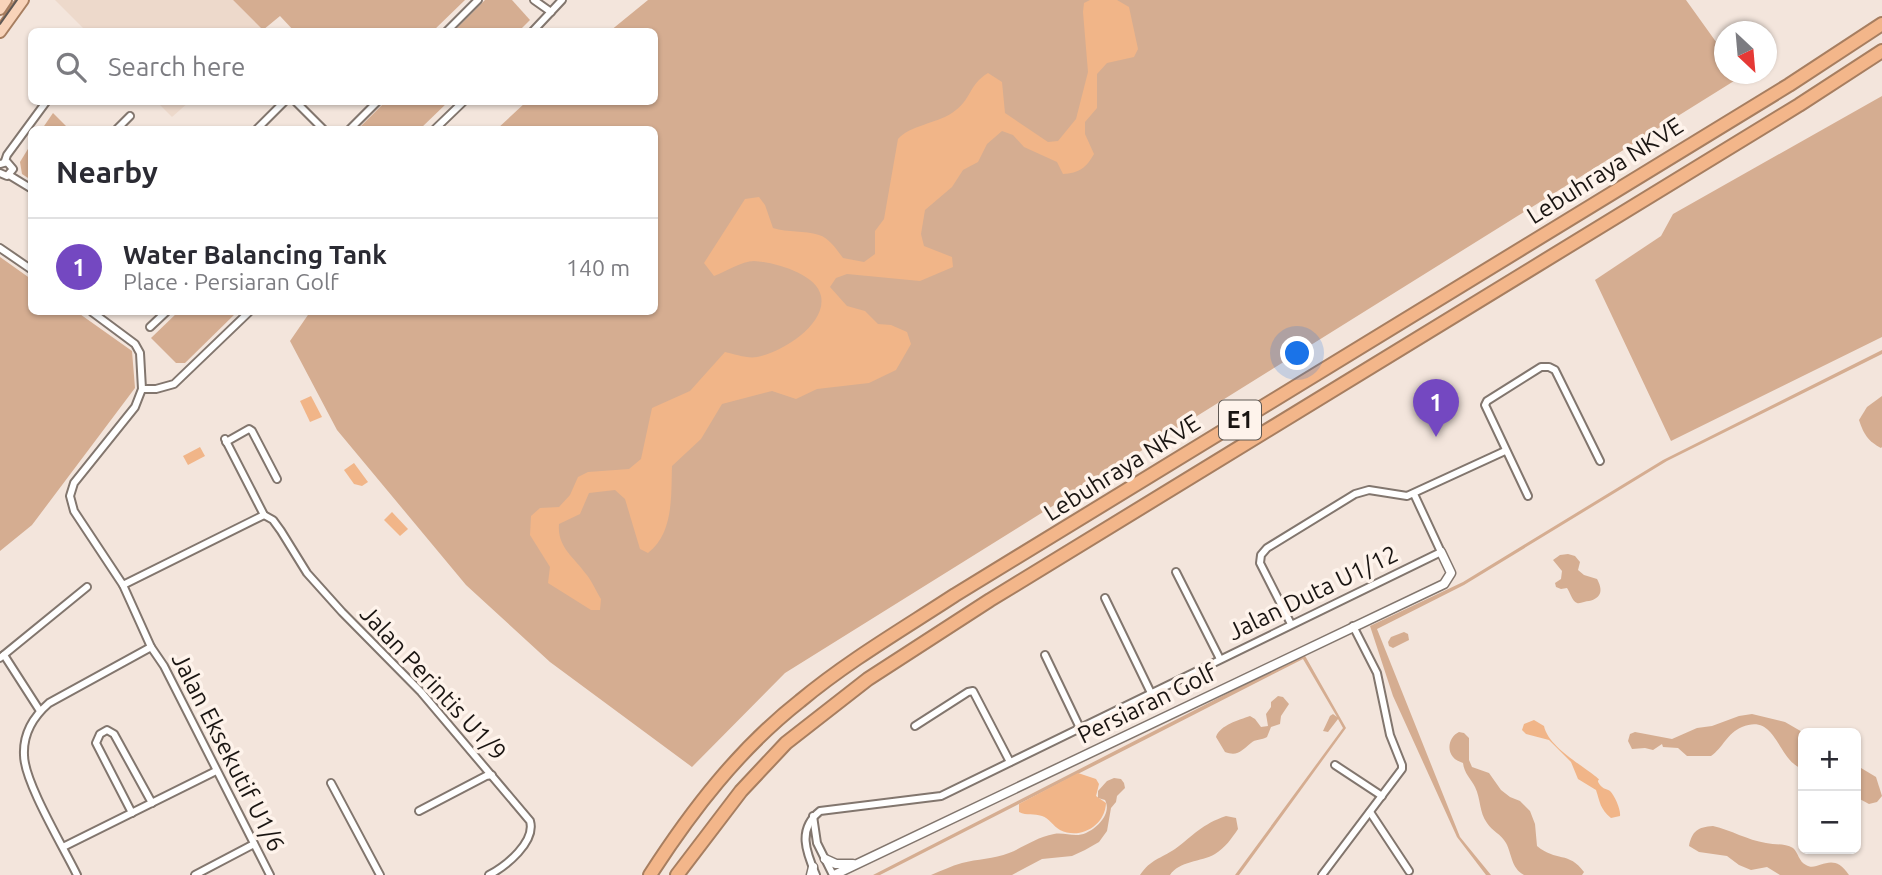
<!DOCTYPE html>
<meta charset="utf-8">
<style>
:root{--surface:#fff;--page:#f2f2f3;--text:#2b2b33;--muted:#7c7c81;--line:#e1e1e2;--accent:#7448c1}
body{margin:0;font-family:Ubuntu,sans-serif;background:var(--page);color:var(--text)}
.controls{position:absolute;right:21px;bottom:21px;display:grid;overflow:hidden;border-radius:10px;box-shadow:0 2px 5px #0004}
.controls button{width:63px;height:63px;display:grid;place-items:center;padding:0;border:0;border-bottom:2px solid var(--line);background:var(--surface);color:var(--text);font:35px sans-serif}
.compass{position:absolute;left:1714px;top:21px;width:63px;height:63px;border-radius:50%;background:var(--surface);box-shadow:0 2px 5px #0004;rotate:154deg}
.you{position:absolute;left:1298px;top:354px;width:24px;height:24px;margin:-18px;border:5px solid #fff;border-radius:50%;background:#1a73e8;box-shadow:0 0 0 10px #1a73e833}
.badge{display:grid;place-items:center;width:46px;height:46px;border-radius:50%;background:var(--accent);color:#fff;font-size:23px;font-weight:700}
.pin{position:absolute;translate:-50% -58px;filter:drop-shadow(0 2px 4px #0008)}
.pin::after{content:'';position:absolute;top:37px;width:24px;height:21px;background:inherit;clip-path:polygon(0 0,100% 0,50% 100%)}
.list{margin:0;padding:0;list-style:none}
h2{display:flex;justify-content:space-between;align-items:center;height:91px;margin:0;padding:0 28px;font-size:30px}
h2 small{font-size:23px;font-weight:400;color:var(--muted)}
.list li{display:grid;grid-template-columns:46px 1fr auto;gap:21px;align-items:center;box-sizing:border-box;height:98px;padding:0 28px;border-top:2px solid var(--line)}
.list b{display:block;font-size:26px;white-space:nowrap}
.list p{margin:0;font-size:23px;white-space:nowrap;color:var(--muted)}
.list em{font-size:23px;font-style:normal;color:var(--muted)}
.icon{flex:none;width:38px;height:38px;fill:none;stroke:currentColor;stroke-width:2;stroke-linecap:round;stroke-linejoin:round}
.map{position:relative;flex:none;width:1882px;height:875px;overflow:hidden}
.search{position:absolute;background:var(--surface);box-shadow:0 2px 5px #0004;left:28px;top:28px;width:630px;height:77px;display:flex;align-items:center;gap:18px;box-sizing:border-box;padding:0 24px;border-radius:10px;color:var(--muted);font-size:26px}
.panel{position:absolute;background:var(--surface);box-shadow:0 2px 5px #0004;left:28px;top:126px;width:630px;height:189px;border-radius:10px}
.map>svg:first-child{display:block}
</style>
<div class="map">
<svg width="1882" height="875" viewBox="0 0 1882 875">
<rect width="100%" height="100%" fill="#f3e5dc"/>
<g fill="#edd9cb">
<path d="M55,0H233L263,30L86,31Z"/>
<path d="M157,102H189L172,117Z"/>
</g>
<g fill="#d5ad91">
<path d="M233,0H465L433,31L295,32L280,16L263,30Z"/>
<path d="M485,0H512L530,20L519,31H454Z"/>
<path d="M648,0H1686L1724,53V74H1740L1742,76L785,673L692,767L550,662L466,585L337,430L290,341L310,312H654V130L497,129L526,102H654V32L610,31Z"/>
<path d="M1882,96V337L1671,441L1595,280L1661,236L1673,214Z"/>
<path d="M385,102H448L420,129H358Z"/>
<path d="M53,113L69,129H42Z"/>
<path d="M31,144L32,180H31L22,174L20,162Z"/>
<path d="M0,257L31,279L32,312H77L132,351L135,388L32,525L0,551Z"/>
<path d="M178,312H237L185,363H176L151,338Z"/>
<path d="M1882,350V354L1667,461L1464,585L1377,629L1460,837L1491,875H1486L1457,837L1393,696L1370,626L1463,582L1663,460Z"/>
<path d="M1882,396V447L1881,448C1868,441 1864,435 1859,420L1867,407Z"/>
<path d="M1568,554L1575,556L1580,562L1578,570L1584,575L1597,579C1603,590 1602,598 1589,601C1586,601 1580,604 1577,603C1572,601 1570,592 1567,588L1561,589L1556,587L1555,583L1561,579L1562,571L1553,560L1560,555Z"/>
<path d="M1404,632L1408,634L1409,640L1393,648L1389,646L1388,642L1391,637Z"/>
<path d="M1304,654L1346,728L1239,875H1235L1343,728L1338,719L1328,732L1323,731L1330,716L1333,714L1337,717L1303,659L880,875H873Z"/>
<path d="M1278,696L1283,697L1289,704L1281,716L1280,724L1271,727L1267,737C1262,740 1255,739 1251,743C1242,750 1238,757 1225,752L1216,737C1220,725 1239,720 1250,716L1255,719L1261,727L1268,726L1266,714L1271,707V702Z"/>
<path d="M1752,714L1785,722L1804,733L1803,769C1777,761 1777,712 1742,727C1727,733 1723,748 1711,756H1687L1678,748L1663,747L1662,744L1653,750L1645,748L1632,749L1628,741L1630,734L1635,732L1672,739L1697,728L1712,726L1739,716Z"/>
<path d="M1459,732L1464,733L1469,738V760L1472,767L1489,773L1501,790L1510,797L1520,801L1530,811L1535,824L1537,846C1556,862 1569,851 1584,872L1582,875H1524C1511,868 1512,854 1506,843C1501,834 1492,831 1487,823C1479,812 1481,799 1475,787C1471,779 1464,773 1463,763C1459,761 1455,760 1453,757C1446,749 1450,736 1459,732Z"/>
<path d="M1856,765L1876,777L1882,796L1877,802L1869,804L1856,797Z"/>
<path d="M1114,778L1121,779L1124,783L1125,788L1117,796L1116,802L1111,808L1107,831L1099,842L1085,850L1072,856L1042,859L1012,875H931C941,871 951,866 962,863C977,859 994,859 1009,853C1024,847 1037,837 1054,834C1065,832 1075,838 1086,833C1098,828 1112,813 1105,800L1098,798V791L1107,781Z"/>
<path d="M1226,816L1236,818L1238,829C1232,838 1225,848 1215,854C1201,862 1179,861 1170,875H1140C1151,859 1160,859 1175,849C1194,835 1202,824 1226,816Z"/>
<path d="M1713,826C1731,830 1747,840 1766,843C1774,845 1785,843 1793,848C1798,852 1799,862 1806,865C1818,873 1832,849 1849,875H1780L1767,867L1751,870L1739,865L1727,856L1699,852L1689,846C1692,831 1698,827 1713,826Z"/>
</g>
<g fill="#f1b588">
<path d="M1090,0H1117L1129,7L1138,49L1134,57L1107,63L1097,74V108L1085,122V134L1094,154C1086,168 1079,173 1063,174L1057,162L1024,147L1013,135L1002,131L987,144L978,162L963,170L952,187L925,210L921,234L924,246L952,257L953,267L920,281L847,274L836,278L830,287L847,306L865,311L878,324L891,325L907,332L911,344L896,370L869,383L817,389L796,399L772,391L722,404L701,439L672,466C671,495 674,533 648,553L640,549L625,499L615,490L589,493L580,514L559,524C557,547 574,557 586,574C592,581 596,591 601,599L600,610H591L548,583L550,567L530,535L531,516L540,508L559,507L570,495L578,477L588,472L629,469L641,459L652,408L690,391L725,352C734,354 748,359 757,357C780,353 827,325 821,296C817,274 774,262 754,261C742,261 725,272 714,276L704,263L745,199L759,197L765,205L773,228C788,233 804,230 819,235C829,238 837,250 843,258L864,262L875,254V231L884,219L898,139C911,125 935,124 952,113C972,100 968,85 988,73L1002,82L1005,113L1048,142L1058,141L1076,119L1088,72L1083,12L1084,3Z"/>
<path d="M311,396L322,417L310,422L300,401Z"/>
<path d="M200,447L205,456L188,465L183,456Z"/>
<path d="M354,463L368,482L362,486L354,484L344,470Z"/>
<path d="M392,512L408,529L400,536L384,520Z"/>
<path d="M1534,720L1544,726C1548,746 1580,764 1595,776C1604,783 1594,777 1600,785C1603,789 1607,789 1610,791C1615,796 1621,810 1620,816L1611,818C1600,809 1600,802 1596,790L1578,779L1571,762L1549,740L1526,734L1522,730L1524,724Z"/>
<path d="M1078,773L1096,779L1099,784L1096,796L1106,803C1105,826 1080,840 1060,830C1053,826 1049,818 1042,816C1034,813 1027,816 1019,812V804Z"/>
</g>
<g fill="none" stroke-linecap="round" stroke-linejoin="round">
<g stroke="#82766e" stroke-width="10">
<g id="minor">
<path d="M534,0L551,12"/>
<path d="M446,32L478,0"/>
<path d="M532,32L562,0"/>
<path d="M296,102L324,130"/>
<path d="M116,130L130,116"/>
<path d="M256,130L284,102"/>
<path d="M349,130L377,102"/>
<path d="M434,130L463,102"/>
<path d="M5,161L7,155L46,102"/>
<path d="M0,164L7,162L13,169L7,176L0,173"/>
<path d="M9,175L32,189"/>
<path d="M0,248L32,270"/>
<path d="M92,312L135,344L140,353L142,389L135,407L74,483L70,496L74,511L123,585L151,647"/>
<path d="M150,327L166,312"/>
<path d="M142,389H156L174,384L249,312"/>
<path d="M225,439L264,515L273,520L281,531L307,573L342,612L421,692L530,821C536,842 506,866 489,875"/>
<path d="M226,442L249,429L252,431L277,479"/>
<path d="M1528,496L1485,405L1487,401L1541,367H1549L1555,370L1600,461"/>
<path d="M1176,572L1220,659"/>
<path d="M123,585L264,515"/>
<path d="M1105,598L1151,693"/>
<path d="M1291,624L1260,563L1261,555L1267,548L1355,494L1369,490L1407,496L1505,451"/>
<path d="M4,655L40,711"/>
<path d="M1045,655L1080,728"/>
<path d="M0,658L87,587"/>
<path d="M915,726L968,692L973,691L1010,762"/>
<path d="M1335,765L1382,796"/>
<path d="M331,783L380,875"/>
<path d="M419,811L486,776L492,775"/>
<path d="M1370,812L1409,871"/>
<path d="M132,813L96,743L100,734L107,730L114,734L152,803"/>
<path d="M813,816L817,843L833,875"/>
<path d="M63,847L216,771"/>
<path d="M77,875C64,848 24,782 24,755C23,734 34,716 49,703L151,647L164,666L270,875"/>
<path d="M195,875L254,844"/>
<path d="M816,875C806,852 797,829 820,811L941,796L1441,552L1414,494"/>
<path d="M1322,875L1402,769V765L1390,735L1377,673L1353,626"/>
</g>
</g>
<g stroke="#82766e" stroke-width="11">
<g id="tertiary">
<path d="M825,859L836,864H853"/>
<path d="M811,875L813,867"/>
<path d="M834,875L1444,584L1451,573L1441,552"/>
</g>
</g>
<g stroke="#a77e60" stroke-width="14">
<g id="primary">
<path d="M0,9L6,0"/>
<path d="M0,32L23,0"/>
</g>
</g>
<g stroke="#a77e60" stroke-width="16">
<g id="motorway">
<path d="M650,875C692,810 739,749 800,701C848,661 903,629 955,595L1789,85L1882,24"/>
<path d="M677,875L741,791L786,743L868,679L990,600L1799,105L1882,51"/>
</g>
</g>
<use href="#minor" stroke="#fff" stroke-width="6"/>
<use href="#tertiary" stroke="#fff" stroke-width="8"/>
<use href="#primary" stroke="#f8d3b9" stroke-width="10"/>
<use href="#motorway" stroke="#f3b68a" stroke-width="12"/>
<path stroke="#605854" stroke-width="2" d="M0,24L17,0"/>
</g>
<g text-anchor="middle" stroke-width="7" stroke-linejoin="round" paint-order="stroke">
<rect fill="#fef3eb" stroke="#5e5853" stroke-width="2" x="1219" y="400.5" width="42" height="39" rx="5"/>
<g font-size="23" font-weight="bold" fill="#1a1512">
<text x="1240" y="428">E1</text>
</g>
<g font-size="24" fill="#1a1512" stroke="#fef3eb">
<text transform="translate(1605 171) rotate(-32)" y="8">Lebuhraya NKVE</text>
<text transform="translate(1122 468) rotate(-32)" y="8">Lebuhraya NKVE</text>
<text transform="translate(1313 593) rotate(-26)" y="8">Jalan Duta U1/12</text>
<text transform="translate(433 683) rotate(47)" y="8">Jalan Perintis U1/9</text>
<text transform="translate(1147 704) rotate(-26)" y="8">Persiaran Golf</text>
<text transform="translate(228 752) rotate(63)" y="8">Jalan Eksekutif U1/6</text>
</g>
</g>
</svg>
<div class="controls">
<button>+</button>
<button>−</button>
</div>
<svg class="compass" viewBox="-18 -18 36 36"><path d="M0-13l5 13h-10z" fill="#e53935"/><path d="M0 13l5-13h-10z" fill="#7c7c81"/></svg>
<div class="you"></div>
<div class="pin badge" style="left:1436px;top:437px">1</div>
<div class="search"><svg class="icon" aria-label="search" viewBox="0 0 24 24"><circle cx="10" cy="10" r="6"/><path d="M15 15l6 6"/></svg>Search here</div>
<section class="panel">
<h2>Nearby<small></small></h2>
<ul class="list">
<li><span class="badge">1</span><div><b>Water Balancing Tank</b><p>Place · Persiaran Golf</p></div><em>140 m</em></li>
</ul>
</section>
</div>
